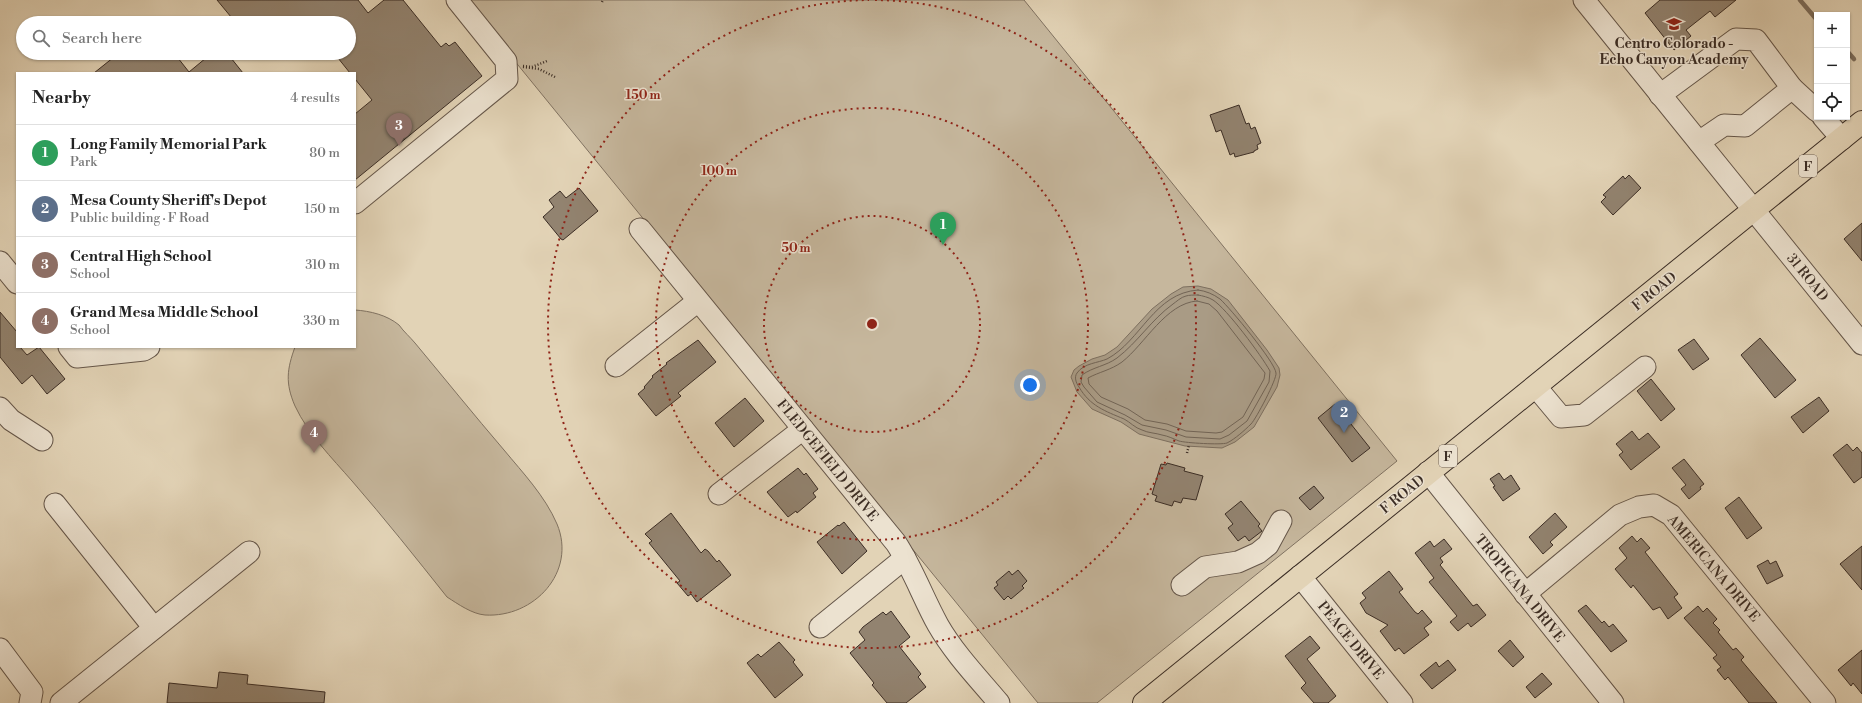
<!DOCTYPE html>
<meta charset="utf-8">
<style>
:root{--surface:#fff;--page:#f6f6f6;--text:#222;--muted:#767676;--line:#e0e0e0;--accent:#b45309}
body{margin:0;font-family:"Libre Bodoni",serif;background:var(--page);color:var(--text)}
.controls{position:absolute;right:12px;top:12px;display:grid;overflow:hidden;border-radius:0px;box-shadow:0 1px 3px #0004}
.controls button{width:36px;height:36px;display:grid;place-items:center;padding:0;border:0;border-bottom:1px solid var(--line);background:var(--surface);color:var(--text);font:20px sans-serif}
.you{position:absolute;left:1030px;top:385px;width:14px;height:14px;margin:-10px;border:3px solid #fff;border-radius:50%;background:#1a73e8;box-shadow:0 0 0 6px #1a73e833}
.badge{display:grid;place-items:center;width:26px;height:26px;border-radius:50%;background:var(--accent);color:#fff;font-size:13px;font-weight:700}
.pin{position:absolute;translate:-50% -33px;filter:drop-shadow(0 1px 2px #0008)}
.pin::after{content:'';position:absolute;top:21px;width:14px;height:12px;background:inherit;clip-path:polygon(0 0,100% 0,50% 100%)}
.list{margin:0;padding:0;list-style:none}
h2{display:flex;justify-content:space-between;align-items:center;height:52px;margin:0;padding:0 16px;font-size:17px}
h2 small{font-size:13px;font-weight:400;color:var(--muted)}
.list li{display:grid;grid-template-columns:26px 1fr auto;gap:12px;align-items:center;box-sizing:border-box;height:56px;padding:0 16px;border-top:1px solid var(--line)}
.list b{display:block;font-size:15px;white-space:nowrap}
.list p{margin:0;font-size:13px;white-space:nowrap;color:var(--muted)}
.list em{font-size:13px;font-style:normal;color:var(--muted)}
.icon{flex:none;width:22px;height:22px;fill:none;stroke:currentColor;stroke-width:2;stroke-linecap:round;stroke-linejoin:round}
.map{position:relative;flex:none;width:1862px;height:703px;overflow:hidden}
.search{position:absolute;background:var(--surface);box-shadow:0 1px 3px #0004;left:16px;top:16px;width:340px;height:44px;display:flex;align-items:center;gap:10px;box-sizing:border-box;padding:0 14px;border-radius:22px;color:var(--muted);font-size:15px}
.panel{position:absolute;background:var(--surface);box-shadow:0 1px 3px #0004;left:16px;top:72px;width:340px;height:276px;border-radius:0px}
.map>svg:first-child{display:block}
</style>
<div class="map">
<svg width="1862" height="703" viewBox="0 0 1862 703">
<rect width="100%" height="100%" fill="#e2d3b6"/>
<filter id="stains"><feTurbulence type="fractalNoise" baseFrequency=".005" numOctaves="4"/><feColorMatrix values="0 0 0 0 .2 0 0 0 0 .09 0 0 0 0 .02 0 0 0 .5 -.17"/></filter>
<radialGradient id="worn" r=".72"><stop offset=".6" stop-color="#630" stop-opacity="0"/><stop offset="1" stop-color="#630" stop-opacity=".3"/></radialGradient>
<g fill="#c6b79d" stroke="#807261">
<path d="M465,0H1024L1397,461L1097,703H1038Z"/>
<path d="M355,310C370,311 387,315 399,325C404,332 410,337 415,343C445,379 474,415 504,450C523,473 545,496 557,524C577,572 534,618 485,615C472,614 458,604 447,597C416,558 385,519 352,481C332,458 308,434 295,406C285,383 287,369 295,347H355Z"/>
</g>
<path fill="#a99b85" stroke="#7d6f5f" d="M1198,286L1211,289L1228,300L1267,350L1279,368L1280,375L1277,387L1254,427L1235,442L1222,448L1185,446L1139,434L1121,422L1092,409L1077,392L1071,377L1074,370L1079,366L1092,359L1105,355L1117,347L1152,309L1171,294L1183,287Z"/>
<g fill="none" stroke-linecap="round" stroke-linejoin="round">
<g stroke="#726455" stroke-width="1">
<path d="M1198,290C1206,291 1213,294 1220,299C1230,308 1275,362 1276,373C1277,379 1256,419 1251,424C1245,430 1235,439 1227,443C1221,445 1186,443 1179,441C1174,439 1168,436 1162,435C1156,433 1148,433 1142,430C1135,428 1130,422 1124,419C1105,411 1090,406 1079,387C1076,383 1074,377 1077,373C1084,363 1098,363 1107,359C1141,341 1154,293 1198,290Z"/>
<path d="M1198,295C1203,296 1208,297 1213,300C1227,309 1261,355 1270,371L1269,382L1247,421L1229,435L1220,439L1186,437L1166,430L1142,425L1125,415L1097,402L1084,387L1081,382L1082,375C1093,367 1106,366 1117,358C1138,342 1151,320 1173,304C1176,302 1181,297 1186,296C1189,295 1194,295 1198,295Z"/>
<path d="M1197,301L1209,304L1217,311L1265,373L1264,379L1243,417L1222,432L1216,433L1186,431L1167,424L1145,420L1128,409L1101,397L1089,384L1088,378C1099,372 1111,370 1122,362C1145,344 1166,303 1197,301Z"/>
</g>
<g stroke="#7d6f5f" stroke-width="4.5">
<path d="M1800,0L1817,20"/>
<path d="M1847,51L1854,59"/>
</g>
</g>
<g fill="#928370" stroke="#3b2d25">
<path d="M217,0H358L368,13L384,0H403L441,47L446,43L449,46L455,42L482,76L355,180V114L372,100L355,79V73H350L334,53H349V23H236Z"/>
<path d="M1660,0H1736L1715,17L1710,11L1686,30L1691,36L1674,50L1645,13Z"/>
<path d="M119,53H174L189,72L212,53H227L243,73H94Z"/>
<path d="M1239,105L1246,124L1249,123L1251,129L1255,127L1261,143L1257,145L1258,149L1254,151V152L1235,157L1234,153L1230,155L1221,130L1216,132L1210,115Z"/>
<path d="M1629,175L1641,188L1613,215L1601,202L1606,197L1603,195L1623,176L1625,179Z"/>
<path d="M579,188L598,211L563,240L561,239L543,217L554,207L549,200L560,191L566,198Z"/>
<path d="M1862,223V261L1844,239Z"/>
<path d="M0,312L17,332V347H20L27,355L39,347L65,379L47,394L32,375L22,384L0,357Z"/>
<path d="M1760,338L1796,380L1775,398L1741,355Z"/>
<path d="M1694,339L1709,359L1693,370L1678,350Z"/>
<path d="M698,340L716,362L678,393L681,396L656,416L638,394L645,388L644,387L653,377L652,376L667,364L666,363Z"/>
<path d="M1651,379L1675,409L1661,421L1637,391Z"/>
<path d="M1819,397L1829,411L1803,433L1791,417Z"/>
<path d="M745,398L764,421L734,447L715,423Z"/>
<path d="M1335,404L1370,448L1352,462L1318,418Z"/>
<path d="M1632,431L1639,440L1648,433L1660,447L1631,470L1619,455L1623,452L1616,444Z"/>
<path d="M1847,444L1853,451L1857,447L1862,453V477L1854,483L1833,455Z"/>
<path d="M1684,459L1704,484L1700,487L1701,489L1689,499L1681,489L1686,485L1672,468Z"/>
<path d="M1167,463L1185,468L1184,471L1203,476L1196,500L1183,498L1181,503L1174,501L1172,506L1155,501L1157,496L1152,494L1161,464L1166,465Z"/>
<path d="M798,468L804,475L806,473L818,489L813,493L816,497L797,513L796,511L788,517L767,492Z"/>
<path d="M1499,473L1504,480L1511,475L1520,489L1503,501L1493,487L1495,486L1490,479Z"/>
<path d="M1314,486L1324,498L1310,510L1299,498Z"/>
<path d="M1739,497L1762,528L1747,539L1725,508Z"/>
<path d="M1241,501L1260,524L1258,526L1262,531L1249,541L1245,536L1238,541L1228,528L1233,524L1225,514Z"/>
<path d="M671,513L701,553L705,549L708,551L717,562L719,560L731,575L697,602L691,594L688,596L677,583L680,581L649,543L652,541L645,534Z"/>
<path d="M1555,513L1567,527L1550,542L1553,545L1543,554L1529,537Z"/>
<path d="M844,522L867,551L842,574L817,542L838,525L839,526Z"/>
<path d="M1632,536L1637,542L1641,538L1650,548L1645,552L1678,594L1674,597L1682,608L1668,619L1660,607L1653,610L1633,585L1631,588L1615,569L1627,558L1619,548Z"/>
<path d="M1444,539L1452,549L1440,558L1443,562L1440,565L1473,606L1477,604L1486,615L1471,627L1468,623L1458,631L1450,622L1457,616L1429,582L1434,578L1415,553L1430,541L1434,547Z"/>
<path d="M1862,546V590L1840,564Z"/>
<path d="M1768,560L1770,564L1776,561L1783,576L1767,584L1757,566Z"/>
<path d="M1018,570L1027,581L1022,586L1024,588L1011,599L1008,596L1004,600L994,588L998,585L996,582L1009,571L1012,575Z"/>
<path d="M1389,571L1403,589L1399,592L1415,612L1418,614L1422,610L1432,622L1424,628L1429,635L1404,654L1399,648L1395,651L1380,631L1388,625L1366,613L1360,603L1366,598L1362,593Z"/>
<path d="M1586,605L1602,623L1604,621L1609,627L1613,624L1627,641L1611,652L1578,611Z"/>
<path d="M1698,606L1703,612L1707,608L1717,619L1713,623L1720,630L1718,632L1733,650L1736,648L1744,657L1741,660L1777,703H1749L1728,677L1725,680L1717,670L1721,667L1713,658L1717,655L1684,618Z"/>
<path d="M891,611L910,637L899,646L921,674L918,677L926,687L906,703H887L872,685L874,683L850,653L865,640L859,632L863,627L883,612L886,615Z"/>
<path d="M1310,636L1320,648L1307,659L1336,696L1328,703H1314L1301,688L1306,683L1285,656Z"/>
<path d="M1510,640L1524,657L1513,667L1498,651Z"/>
<path d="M779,642L795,660L793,662L803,675L775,698L747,663L758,654L761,657Z"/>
<path d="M1862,650V694L1853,683L1851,686L1838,670Z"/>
<path d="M1448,660L1456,670L1432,689L1420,675L1436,662L1439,667Z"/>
<path d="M219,672L248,675L247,684L325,692L324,703H167L169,683L217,688Z"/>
<path d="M1542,673L1552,684L1535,698L1526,687Z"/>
</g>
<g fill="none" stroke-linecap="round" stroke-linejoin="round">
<g stroke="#655649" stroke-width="23">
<g id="minor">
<path d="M1584,0L1862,344"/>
<path d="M1792,88L1817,111"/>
<path d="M1660,95L1736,39L1756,40L1792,88L1745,126L1724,125L1699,142"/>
<path d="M1823,117L1842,139"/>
<path d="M355,203L507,79L506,61L457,0"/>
<path d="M640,229L896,543C913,569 923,598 938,625C954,653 978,678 999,703"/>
<path d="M0,262L17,283"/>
<path d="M69,347L77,357L144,350L149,347"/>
<path d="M616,366L698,301"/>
<path d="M1536,387L1561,417L1584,415L1645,367"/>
<path d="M0,408L11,420L42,440"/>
<path d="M1428,472L1613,703"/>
<path d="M719,494L803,429"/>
<path d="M55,504L154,628"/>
<path d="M1300,576L1402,703"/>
<path d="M1182,585L1205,567L1238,562L1258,553L1268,545L1281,521"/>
<path d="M1525,594L1620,515L1639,507L1654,505L1671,515L1825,703"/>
<path d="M820,627L905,558"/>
<path d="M0,649L32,692L30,703"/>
<path d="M61,703L249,552"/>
</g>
</g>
<g stroke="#3b2d25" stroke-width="24">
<path id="major" d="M1144,703L1862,122"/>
</g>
<g stroke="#3b2d25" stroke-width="2.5" stroke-dasharray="1 2" stroke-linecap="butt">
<path d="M602,2L603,0"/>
<path d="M523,66L532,67L547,61"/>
<path d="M523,67L539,69L555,77"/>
<path d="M1187,453L1189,445"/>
</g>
<use href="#minor" stroke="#ece2d0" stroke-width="21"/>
<use href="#major" stroke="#e2d3b6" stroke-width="22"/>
</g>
<g fill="none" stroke="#8f2418" stroke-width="2" stroke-dasharray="2 4">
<circle cx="872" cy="324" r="108"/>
<circle cx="872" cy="324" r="216"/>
<path d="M875 0A324 324 0 1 1 869 0"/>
</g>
<defs>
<g id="school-bare" transform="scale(1.2)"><path d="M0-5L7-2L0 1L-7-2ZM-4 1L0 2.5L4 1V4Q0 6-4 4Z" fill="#8f2418" stroke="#ece2d0" stroke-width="2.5" paint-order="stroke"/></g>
</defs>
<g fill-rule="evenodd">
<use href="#school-bare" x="1674" y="24"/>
</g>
<g text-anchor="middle" stroke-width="3" stroke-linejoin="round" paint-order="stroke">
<g fill="#ece2d0" stroke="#706358" stroke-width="1">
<rect x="1799" y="155" width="18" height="22" rx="3"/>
<rect x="1439" y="445" width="18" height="22" rx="3"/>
</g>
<g font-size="13" font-weight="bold" fill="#3b2d25">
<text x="1808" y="171">F</text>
<text x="1448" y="461">F</text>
</g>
<g font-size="14" font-weight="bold" fill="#3b2d25" stroke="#ece2d0">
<text x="1674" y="48">Centro Colorado -<tspan x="1674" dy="16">Echo Canyon Academy</tspan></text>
</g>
<g font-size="14" fill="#3b2d25" stroke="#ece2d0">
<text transform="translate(1808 277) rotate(51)" y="5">31 ROAD</text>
<text transform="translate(1654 291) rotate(-39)" y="5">F ROAD</text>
<text transform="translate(828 460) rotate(51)" y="5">FLEDGEFIELD DRIVE</text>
<text transform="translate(1402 494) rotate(-39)" y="5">F ROAD</text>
<text transform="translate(1714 568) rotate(50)" y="5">AMERICANA DRIVE</text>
<text transform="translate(1520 588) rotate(51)" y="5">TROPICANA DRIVE</text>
<text transform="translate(1351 640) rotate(51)" y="5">PEACE DRIVE</text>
</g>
</g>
<circle cx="872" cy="324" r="6" fill="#8f2418" stroke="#ece2d0" stroke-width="2"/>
<g font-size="12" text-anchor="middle" font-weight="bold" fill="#8f2418" stroke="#ece2d0" stroke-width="3" stroke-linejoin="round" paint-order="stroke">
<text x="643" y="99">150 m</text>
<text x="719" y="175">100 m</text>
<text x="796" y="252">50 m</text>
</g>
<rect width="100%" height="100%" filter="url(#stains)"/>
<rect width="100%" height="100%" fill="url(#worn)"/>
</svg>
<div class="controls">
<button>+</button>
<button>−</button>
<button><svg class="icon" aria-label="locate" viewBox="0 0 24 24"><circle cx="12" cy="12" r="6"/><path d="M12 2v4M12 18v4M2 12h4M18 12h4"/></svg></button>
</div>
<div class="you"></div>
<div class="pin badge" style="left:943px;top:245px;background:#2e9e5b">1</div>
<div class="pin badge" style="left:1344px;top:433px;background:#5c6f8a">2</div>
<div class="pin badge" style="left:399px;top:146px;background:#8d6e63">3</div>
<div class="pin badge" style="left:314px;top:453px;background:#8d6e63">4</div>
<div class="search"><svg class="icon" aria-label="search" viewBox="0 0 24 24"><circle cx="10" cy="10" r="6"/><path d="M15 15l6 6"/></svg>Search here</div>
<section class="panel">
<h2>Nearby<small>4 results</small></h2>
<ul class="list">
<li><span class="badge" style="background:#2e9e5b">1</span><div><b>Long Family Memorial Park</b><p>Park</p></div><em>80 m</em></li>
<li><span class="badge" style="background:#5c6f8a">2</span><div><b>Mesa County Sheriff's Depot</b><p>Public building · F Road</p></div><em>150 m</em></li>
<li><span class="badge" style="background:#8d6e63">3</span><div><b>Central High School</b><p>School</p></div><em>310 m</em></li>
<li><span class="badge" style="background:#8d6e63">4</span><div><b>Grand Mesa Middle School</b><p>School</p></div><em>330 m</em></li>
</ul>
</section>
</div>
